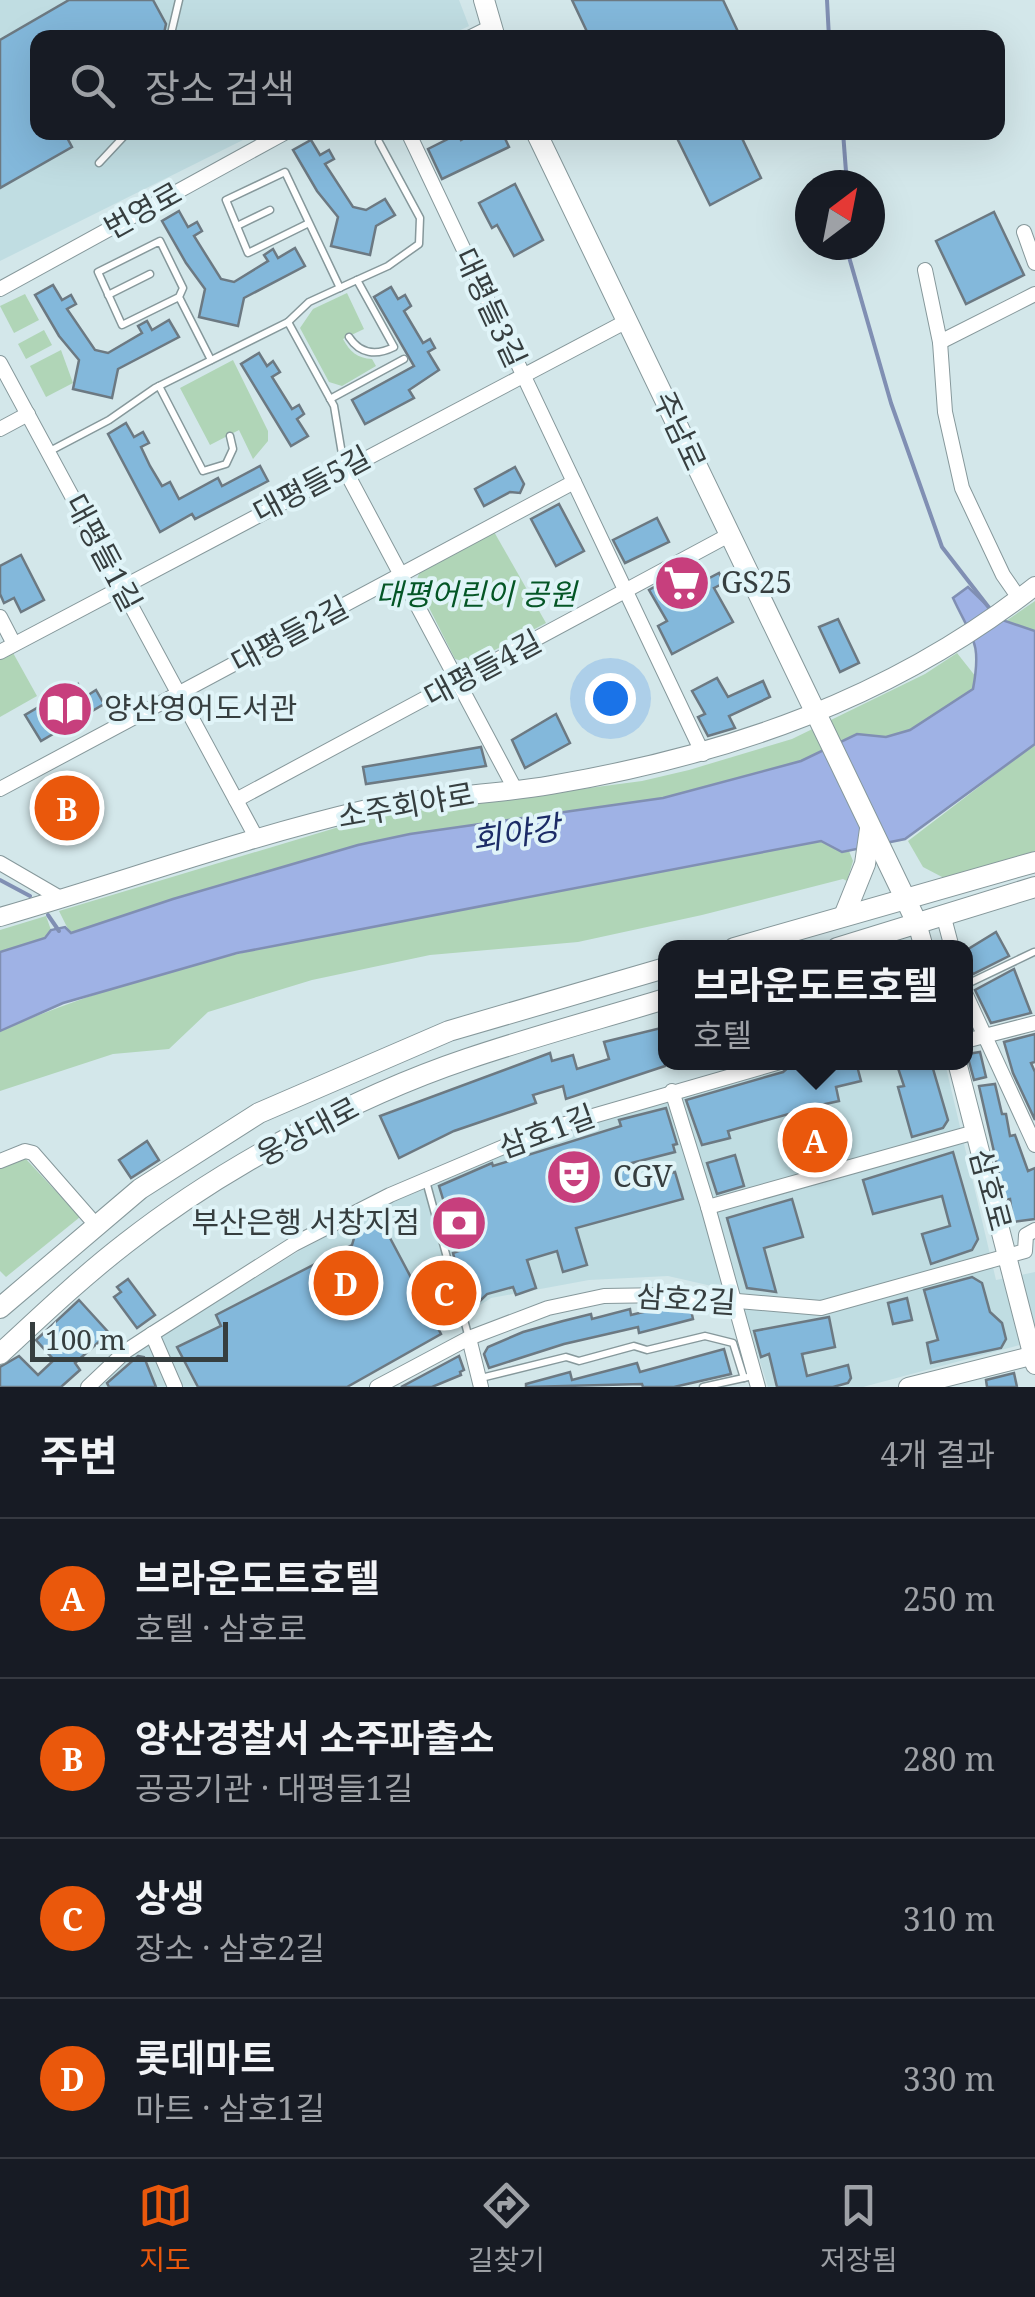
<!DOCTYPE html>
<html lang="ko">
<meta charset="utf-8">
<style>
:root{--surface:#171b24;--page:#20242c;--text:#f1f3f6;--muted:#9ea1a6;--line:#363941;--accent:#ea580c}
body{margin:0;font-family:"Noto Serif","Noto Sans KR",serif;background:var(--page);color:var(--text)}
.compass{position:absolute;left:795px;top:170px;width:90px;height:90px;border-radius:50%;background:var(--surface);box-shadow:0 10px 40px #0002;rotate:32deg}
.scale{position:absolute;left:30px;bottom:25px;width:198px;box-sizing:border-box;padding-left:10px;border:5px solid #363e3f;border-top:0;font-size:28px;line-height:35px;white-space:nowrap;color:#363e3f;-webkit-text-stroke:8px #e0f4f8;paint-order:stroke}
.you{position:absolute;left:610px;top:698px;width:35px;height:35px;margin:-25px;border:8px solid #fff;border-radius:50%;background:#1a73e8;box-shadow:0 0 0 15px #1a73e833}
.badge{display:grid;place-items:center;width:65px;height:65px;border-radius:50%;background:var(--accent);color:#fff;font-size:32px;font-weight:700}
.pin{position:absolute;translate:-50% -50%;border:5px solid #fff;box-shadow:0 2px 10px #0006}
.popup{position:absolute;left:658px;top:940px;width:315px;height:130px;box-sizing:border-box;display:grid;place-content:center;border-radius:20px;background:var(--surface);filter:drop-shadow(0 2px 8px #0005);font-size:32px;white-space:nowrap;color:var(--muted)}
.popup b{font-size:38px;color:var(--text)}
.popup::after{content:'';position:absolute;left:50%;top:100%;margin-left:-20px;border:20px solid transparent;border-top-color:var(--surface)}
.list{margin:0;padding:0;list-style:none}
h2{display:flex;justify-content:space-between;align-items:center;height:130px;margin:0;padding:0 40px;font-size:42px}
h2 small{font-size:32px;font-weight:400;color:var(--muted)}
.list li{display:grid;grid-template-columns:65px 1fr auto;gap:30px;align-items:center;box-sizing:border-box;height:160px;padding:0 40px;border-top:2px solid var(--line)}
.list b{display:block;font-size:38px;white-space:nowrap}
.list p{margin:0;font-size:32px;white-space:nowrap;color:var(--muted)}
.list em{font-size:32px;font-style:normal;color:var(--muted)}
.icon{flex:none;width:55px;height:55px;fill:none;stroke:currentColor;stroke-width:2;stroke-linecap:round;stroke-linejoin:round}
.map{position:relative;flex:none;width:1035px;height:1387px;overflow:hidden}
.search{position:absolute;background:var(--surface);box-shadow:0 10px 40px #0002;left:30px;right:30px;top:30px;height:110px;display:flex;align-items:center;gap:25px;box-sizing:border-box;padding:0 35px;border-radius:20px;color:var(--muted);font-size:38px}
.sheet{height:770px;background:var(--surface)}
nav{display:flex;justify-content:space-around;align-items:center;box-sizing:border-box;height:140px;border-top:2px solid var(--line);background:var(--surface);font-size:28px;color:var(--muted)}
nav a{display:grid;justify-items:center;gap:5px}
nav .on{color:var(--accent)}
.map>svg:first-child{display:block}
</style>
<div class="map">
<svg width="1035" height="1387" viewBox="0 0 1035 1387">
<rect width="100%" height="100%" fill="#d3e7ea"/>
<g fill="#c0dde2">
<path d="M0,0H459L469,26L446,37L38,38V132L257,133L0,261Z"/>
<path d="M813,1063H945L996,1280L1035,1272V1341L863,1387H768L738,1292L668,1276L589,1280L491,1298L446,1327L335,1387H98L137,1352L164,1334L299,1251L395,1200L544,1137L678,1096Z"/>
</g>
<g fill="#b0d5b7">
<path d="M347,293L364,329L343,339C350,352 357,358 372,359L376,366L342,386L329,382L300,328L313,309Z"/>
<path d="M25,294L39,320L14,333L0,306Z"/>
<path d="M44,330L52,345L26,359L18,344Z"/>
<path d="M61,350L73,383L46,397L30,366Z"/>
<path d="M233,360L268,431V441L253,459L239,430L210,445L180,388Z"/>
<path d="M493,530L546,623L470,663L455,659L416,582L420,571Z"/>
<path d="M1035,601V631L1006,621Z"/>
<path d="M12,651L37,696L0,717V658Z"/>
<path d="M957,653L976,677L973,690L910,730L886,737L857,734L801,761L662,798L410,834L358,845L173,899L70,933L59,911L372,817L642,781L689,770L792,739L925,674Z"/>
<path d="M1035,744V851L944,878L923,867L908,841Z"/>
<path d="M821,841L842,852L849,851L853,861L847,881L843,879L702,915L578,942L430,955L312,980L208,1012L169,1049L113,1054L0,1091V1031C101,987 205,960 313,937Z"/>
<path d="M46,916L51,930L45,938L0,952V930Z"/>
<path d="M24,1157L80,1217L6,1277L0,1271V1167Z"/>
</g>
<path fill="#9fb2e5" stroke="#808fb3" stroke-width="2.5" d="M968,587L1002,620L1035,631V744L905,839L842,852L821,841L237,953L63,1003L0,1031V952L45,938L51,930L65,927L71,933L173,899L358,845L410,834L663,798L801,761L857,734L886,737L910,730L973,689C982,641 972,639 953,598Z"/>
<g fill="none" stroke-linecap="round" stroke-linejoin="round">
<g stroke="#808fb3" stroke-width="4">
<path d="M827,0L829,38"/>
<path d="M843,132L847,185"/>
<path d="M849,245V257L891,403L942,547L990,609"/>
<path d="M0,880L30,896"/>
<path d="M48,915L59,931"/>
</g>
</g>
<g fill="#83b8db" stroke="#6c7982" stroke-width="2.5">
<path d="M69,0H153L166,24L163,38H38V132H64L72,147L0,188V40Z"/>
<path d="M572,0H723L741,38H627L624,32L611,38H590Z"/>
<path d="M476,132H502L509,147L442,179L428,149L458,134L461,140Z"/>
<path d="M674,132H739L761,178L710,205Z"/>
<path d="M311,140L320,155L329,150L334,159L325,164L353,207L366,210L385,199L395,215L376,226L370,255L331,246L338,217L317,191L293,150Z"/>
<path d="M515,184L543,240L514,256L497,225L492,228L479,203Z"/>
<path d="M179,211L188,227L197,222L202,231L194,236L221,279L234,282L268,261L264,255L273,249L278,258L295,248L305,266L244,298L238,326L199,317L205,289L186,263L162,221Z"/>
<path d="M994,212L1024,275L966,304L936,241Z"/>
<path d="M53,285L62,300L71,295L76,304L67,309L95,350L108,353L142,333L138,326L147,321L152,330L169,320L179,337L118,369L112,398L73,389L79,360L59,336L35,295Z"/>
<path d="M391,287L398,299L405,295L411,306L404,311L423,343L430,339L435,348L428,352L439,370L409,390L414,398L365,424L352,400L414,366L374,297Z"/>
<path d="M259,353L267,366L273,361L280,372L272,377L292,409L299,405L304,414L297,419L308,436L291,446L241,364Z"/>
<path d="M126,423L134,437L143,432L149,443L141,447L150,466L162,486L170,482L179,499L218,478L222,486L260,466L268,481L195,519L192,514L160,532L108,434Z"/>
<path d="M515,467L524,484L520,493L510,492L484,506L475,489Z"/>
<path d="M559,504L584,551L556,566L531,519Z"/>
<path d="M657,518L669,542L625,563L613,540Z"/>
<path d="M21,555L44,600L21,612L14,598L4,603L0,594V566Z"/>
<path d="M685,570L694,586L719,573L724,583L714,588L733,622L672,654L658,626L667,621L649,590Z"/>
<path d="M838,619L859,663L840,672L819,627Z"/>
<path d="M717,678L728,697L763,681L770,697L729,716L735,728L708,736L698,717L705,714L692,691Z"/>
<path d="M78,684L85,697L96,690L104,704L41,741L25,715Z"/>
<path d="M556,714L570,743L525,768L512,740Z"/>
<path d="M481,747L486,766L366,784L363,767Z"/>
<path d="M996,932L1009,956L973,974L965,961V951Z"/>
<path d="M1014,969L1031,1013L991,1023L975,990Z"/>
<path d="M665,1027V1066L566,1099L563,1086L533,1095L536,1103L454,1131L399,1158L380,1116L550,1053L552,1061L573,1055L577,1069L609,1059L604,1042Z"/>
<path d="M1035,1034V1062L1031,1063L1035,1072V1120L1013,1073L1004,1042Z"/>
<path d="M980,1052L986,1077L974,1080L967,1054Z"/>
<path d="M803,1062H856L861,1081L836,1087L839,1101L821,1105L834,1153L804,1161L792,1113L728,1131L730,1138L702,1145L686,1100L783,1072L790,1066Z"/>
<path d="M896,1062H931L948,1120L943,1128L912,1137L898,1087L904,1086Z"/>
<path d="M995,1084L1002,1114H1006L1010,1136L1015,1135L1028,1171L1035,1168V1219L1013,1222L1010,1199L1005,1200L979,1086Z"/>
<path d="M666,1108L677,1144L673,1145L675,1152L628,1164L634,1184L675,1172L683,1199L576,1228L587,1265L563,1272L557,1251L527,1260L536,1288L516,1295L513,1287L487,1294L480,1301L465,1299L453,1253L459,1251L439,1186L492,1163L493,1166L621,1126L619,1120Z"/>
<path d="M147,1141L159,1160L131,1178L119,1160Z"/>
<path d="M953,1152L978,1239L972,1250L931,1264L922,1234L950,1226L942,1196L873,1214L863,1180Z"/>
<path d="M735,1155L744,1186L717,1194L707,1163Z"/>
<path d="M792,1199L803,1237L764,1248L776,1292L747,1288L727,1218Z"/>
<path d="M378,1227L390,1238L441,1334L347,1387H198L177,1347L221,1326L216,1315L352,1245L355,1235L363,1229Z"/>
<path d="M972,1277L982,1283L990,1312L1002,1323L1006,1339L1001,1348L931,1363L927,1343L938,1340L924,1290Z"/>
<path d="M128,1279L155,1315L137,1328L114,1297L121,1292L117,1287Z"/>
<path d="M907,1298L912,1320L893,1324L888,1303Z"/>
<path d="M79,1300L109,1333L75,1363L80,1370L61,1387H0V1367L19,1356L38,1375L54,1360L36,1340Z"/>
<path d="M668,1306L691,1310L693,1319L639,1333L638,1327L564,1344L489,1368L484,1354L488,1347L523,1332L563,1321L591,1314L592,1319L630,1309L631,1315Z"/>
<path d="M829,1317L835,1347L802,1354L807,1376L848,1365L851,1378L848,1383L833,1387H777L769,1354L761,1357L754,1331Z"/>
<path d="M724,1349L731,1374L674,1387H643L642,1384L526,1387V1384L570,1372L572,1380L637,1363L640,1372Z"/>
<path d="M138,1356L144,1357L156,1387H109L107,1383Z"/>
<path d="M459,1356L464,1370L460,1372L461,1375L432,1387H401Z"/>
<path d="M1014,1373L1017,1387H987L986,1380Z"/>
</g>
<g fill="none" stroke-linecap="round" stroke-linejoin="round">
<g stroke="#86989b" stroke-width="9">
<g id="service">
<path d="M170,38L179,0"/>
<path d="M99,163L128,132"/>
<path d="M309,223L248,253L226,200L285,172L340,288"/>
<path d="M237,226L270,210"/>
<path d="M357,280L388,266L419,244L420,218L379,142"/>
<path d="M108,295L150,274"/>
<path d="M179,297L122,325L98,272L160,241L183,288L179,297L211,360"/>
<path d="M288,322L309,302L357,280L394,347C376,356 360,354 349,337"/>
<path d="M159,386L203,471L226,464L233,449L230,436"/>
<path d="M330,399L404,359"/>
<path d="M50,451L109,420L155,388L288,322L334,406L344,466"/>
<path d="M965,985L1034,952"/>
<path d="M426,1181L469,1338"/>
<path d="M481,1378L566,1357L579,1361L634,1346L647,1350L705,1336L733,1343L744,1378"/>
<path d="M703,1387L748,1377"/>
</g>
</g>
<g stroke="#86989b" stroke-width="16">
<g id="minor">
<path d="M469,38L491,27"/>
<path d="M408,132L703,754"/>
<path d="M1024,232L1035,263"/>
<path d="M925,270L940,342L945,412L962,488L1003,575L1019,598"/>
<path d="M0,289L286,132"/>
<path d="M940,342L1035,294"/>
<path d="M0,363L257,839"/>
<path d="M0,429L28,414"/>
<path d="M344,468L515,789"/>
<path d="M0,617L14,644"/>
<path d="M0,652L627,321"/>
<path d="M0,789L574,482"/>
<path d="M236,800L729,535"/>
<path d="M0,863L62,899"/>
<path d="M943,914L952,948"/>
<path d="M965,993L1035,1145"/>
<path d="M965,1041L1035,1023"/>
<path d="M672,1091L708,1207L758,1387"/>
<path d="M0,1161L25,1151L33,1153L96,1225"/>
<path d="M708,1207L975,1132"/>
<path d="M152,1334L175,1387"/>
<path d="M469,1338L481,1387"/>
<path d="M88,1387L126,1351L152,1334L294,1244L390,1195L541,1131L780,1062"/>
<path d="M377,1387L469,1338L548,1308L604,1296L668,1295L821,1308L1025,1251L1026,1235L1035,1230"/>
</g>
</g>
<g stroke="#86989b" stroke-width="20">
<g id="tertiary">
<path d="M0,917C121,882 240,839 363,810C424,795 489,796 551,785C728,755 891,699 1035,586"/>
<path d="M917,923L924,948"/>
<path d="M957,1062L1035,1365"/>
<path d="M908,1387L1035,1355"/>
</g>
</g>
<g stroke="#86989b" stroke-width="22">
<g id="secondary">
<path d="M484,0L495,38"/>
<path d="M536,132L917,923"/>
<path d="M844,916L865,864L870,829"/>
<path d="M734,948L1035,862"/>
<path d="M837,948L1035,887"/>
<path d="M0,1308L140,1189L259,1113L449,1031L665,968"/>
<path d="M0,1354C41,1316 82,1277 126,1243C220,1169 354,1097 467,1059C532,1037 599,1019 665,999"/>
</g>
</g>
<use href="#service" stroke="#fff" stroke-width="6"/>
<use href="#minor" stroke="#fff" stroke-width="14"/>
<use href="#tertiary" stroke="#fff" stroke-width="18"/>
<use href="#secondary" stroke="#fff" stroke-width="20"/>
</g>
<defs>
<g id="supermarket-disc" transform="scale(2.875)"><circle r="9.5" fill="#c73f7d" stroke="#e0f4f8"/><path d="M-6-5.5h2.5l.6 2H6L4.5 2H-2.5L-4.4-4H-6ZM-1.5 3.2a1.3 1.3 0 1 0 .1 0ZM3 3.2a1.3 1.3 0 1 0 .1 0Z" fill="#fff"/></g>
<g id="library-disc" transform="scale(2.875)"><circle r="9.5" fill="#c73f7d" stroke="#e0f4f8"/><path d="M-6-4Q-3-5.5-.7-3.5V5Q-3 3-6 4ZM6-4Q3-5.5 .7-3.5V5Q3 3 6 4Z" fill="#fff"/></g>
<g id="theatre-disc" transform="scale(2.875)"><circle r="9.5" fill="#c73f7d" stroke="#e0f4f8"/><path d="M-5-5.5Q0-4 5-5.5V0Q5 5 0 6Q-5 5-5 0ZM-3.3-2.5H-1v1.5H-3.3ZM1-2.5H3.3v1.5H1ZM-2.8 1Q0 5.5 2.8 1Z" fill="#fff"/></g>
<g id="bank-disc" transform="scale(2.875)"><circle r="9.5" fill="#c73f7d" stroke="#e0f4f8"/><path d="M-6-4H6V4H-6ZM0-2.3a2.3 2.3 0 1 0 0 4.6a2.3 2.3 0 1 0 0-4.6Z" fill="#fff"/></g>
</defs>
<g fill-rule="evenodd">
<use href="#supermarket-disc" x="682" y="583"/>
<use href="#library-disc" x="65" y="709"/>
<use href="#theatre-disc" x="574" y="1177"/>
<use href="#bank-disc" x="459" y="1223"/>
</g>
<g text-anchor="middle" stroke-width="8" stroke-linejoin="round" paint-order="stroke">
<g font-size="30" fill="#363e3f" stroke="#e0f4f8">
<text transform="translate(143 211) rotate(-29)" y="10">번영로</text>
<text transform="translate(490 308) rotate(65)" y="10">대평들3길</text>
<text transform="translate(679 431) rotate(65)" y="10">주남로</text>
<text transform="translate(312 485) rotate(-28)" y="10">대평들5길</text>
<text transform="translate(103 553) rotate(62)" y="10">대평들1길</text>
<text transform="translate(290 635) rotate(-28)" y="10">대평들2길</text>
<text transform="translate(483 669) rotate(-28)" y="10">대평들4길</text>
<text transform="translate(406 806) rotate(-10)" y="10">소주회야로</text>
<text transform="translate(308 1132) rotate(-28)" y="10">웅상대로</text>
<text transform="translate(547 1132) rotate(-20)" y="10">삼호1길</text>
<text transform="translate(990 1190) rotate(75)" y="10">삼호로</text>
<text transform="translate(686 1300) rotate(4)" y="10">삼호2길</text>
</g>
<g font-size="30" fill="#363e3f" stroke="#e0f4f8" text-anchor="start">
<text x="721" y="593">GS25</text>
<text x="104" y="719">양산영어도서관</text>
<text x="613" y="1187">CGV</text>
<text x="420" y="1233" text-anchor="end">부산은행 서창지점</text>
</g>
<g font-size="30" font-style="italic" fill="#045626" stroke="#e0f4f8">
<text x="476" y="605">대평어린이 공원</text>
</g>
<g font-size="32" font-style="italic" fill="#1c2c67" stroke="#e0f4f8">
<text transform="translate(516 834) rotate(-9)" y="11">회야강</text>
</g>
</g>
</svg>
<svg class="compass" viewBox="-18 -18 36 36"><path d="M0-13l5 13h-10z" fill="#e53935"/><path d="M0 13l5-13h-10z" fill="#9ea1a6"/></svg>
<div class="scale">100 m</div>
<div class="you"></div>
<div class="pin badge" style="left:815px;top:1140px">A</div>
<div class="popup"><b>브라운도트호텔</b>호텔</div>
<div class="pin badge" style="left:67px;top:808px">B</div>
<div class="pin badge" style="left:444px;top:1293px">C</div>
<div class="pin badge" style="left:346px;top:1283px">D</div>
<div class="search"><svg class="icon" aria-label="search" viewBox="0 0 24 24"><circle cx="10" cy="10" r="6"/><path d="M15 15l6 6"/></svg>장소 검색</div>
</div>
<section class="sheet">
<h2>주변<small>4개 결과</small></h2>
<ul class="list">
<li><span class="badge">A</span><div><b>브라운도트호텔</b><p>호텔 · 삼호로</p></div><em>250 m</em></li>
<li><span class="badge">B</span><div><b>양산경찰서 소주파출소</b><p>공공기관 · 대평들1길</p></div><em>280 m</em></li>
<li><span class="badge">C</span><div><b>상생</b><p>장소 · 삼호2길</p></div><em>310 m</em></li>
<li><span class="badge">D</span><div><b>롯데마트</b><p>마트 · 삼호1길</p></div><em>330 m</em></li>
</ul>
</section>
<nav>
<a class="on"><svg class="icon" aria-label="map" viewBox="0 0 24 24"><path d="M3 6l6-2 6 2 6-2v14l-6 2-6-2-6 2zM9 4v14M15 6v14"/></svg>지도</a>
<a><svg class="icon" aria-label="directions" viewBox="0 0 24 24"><path d="M12 3l9 9-9 9-9-9zM9 14v-3h6M13 9l2 2-2 2"/></svg>길찾기</a>
<a><svg class="icon" aria-label="saved" viewBox="0 0 24 24"><path d="M7 4h10v16l-5-4-5 4z"/></svg>저장됨</a>
</nav>
